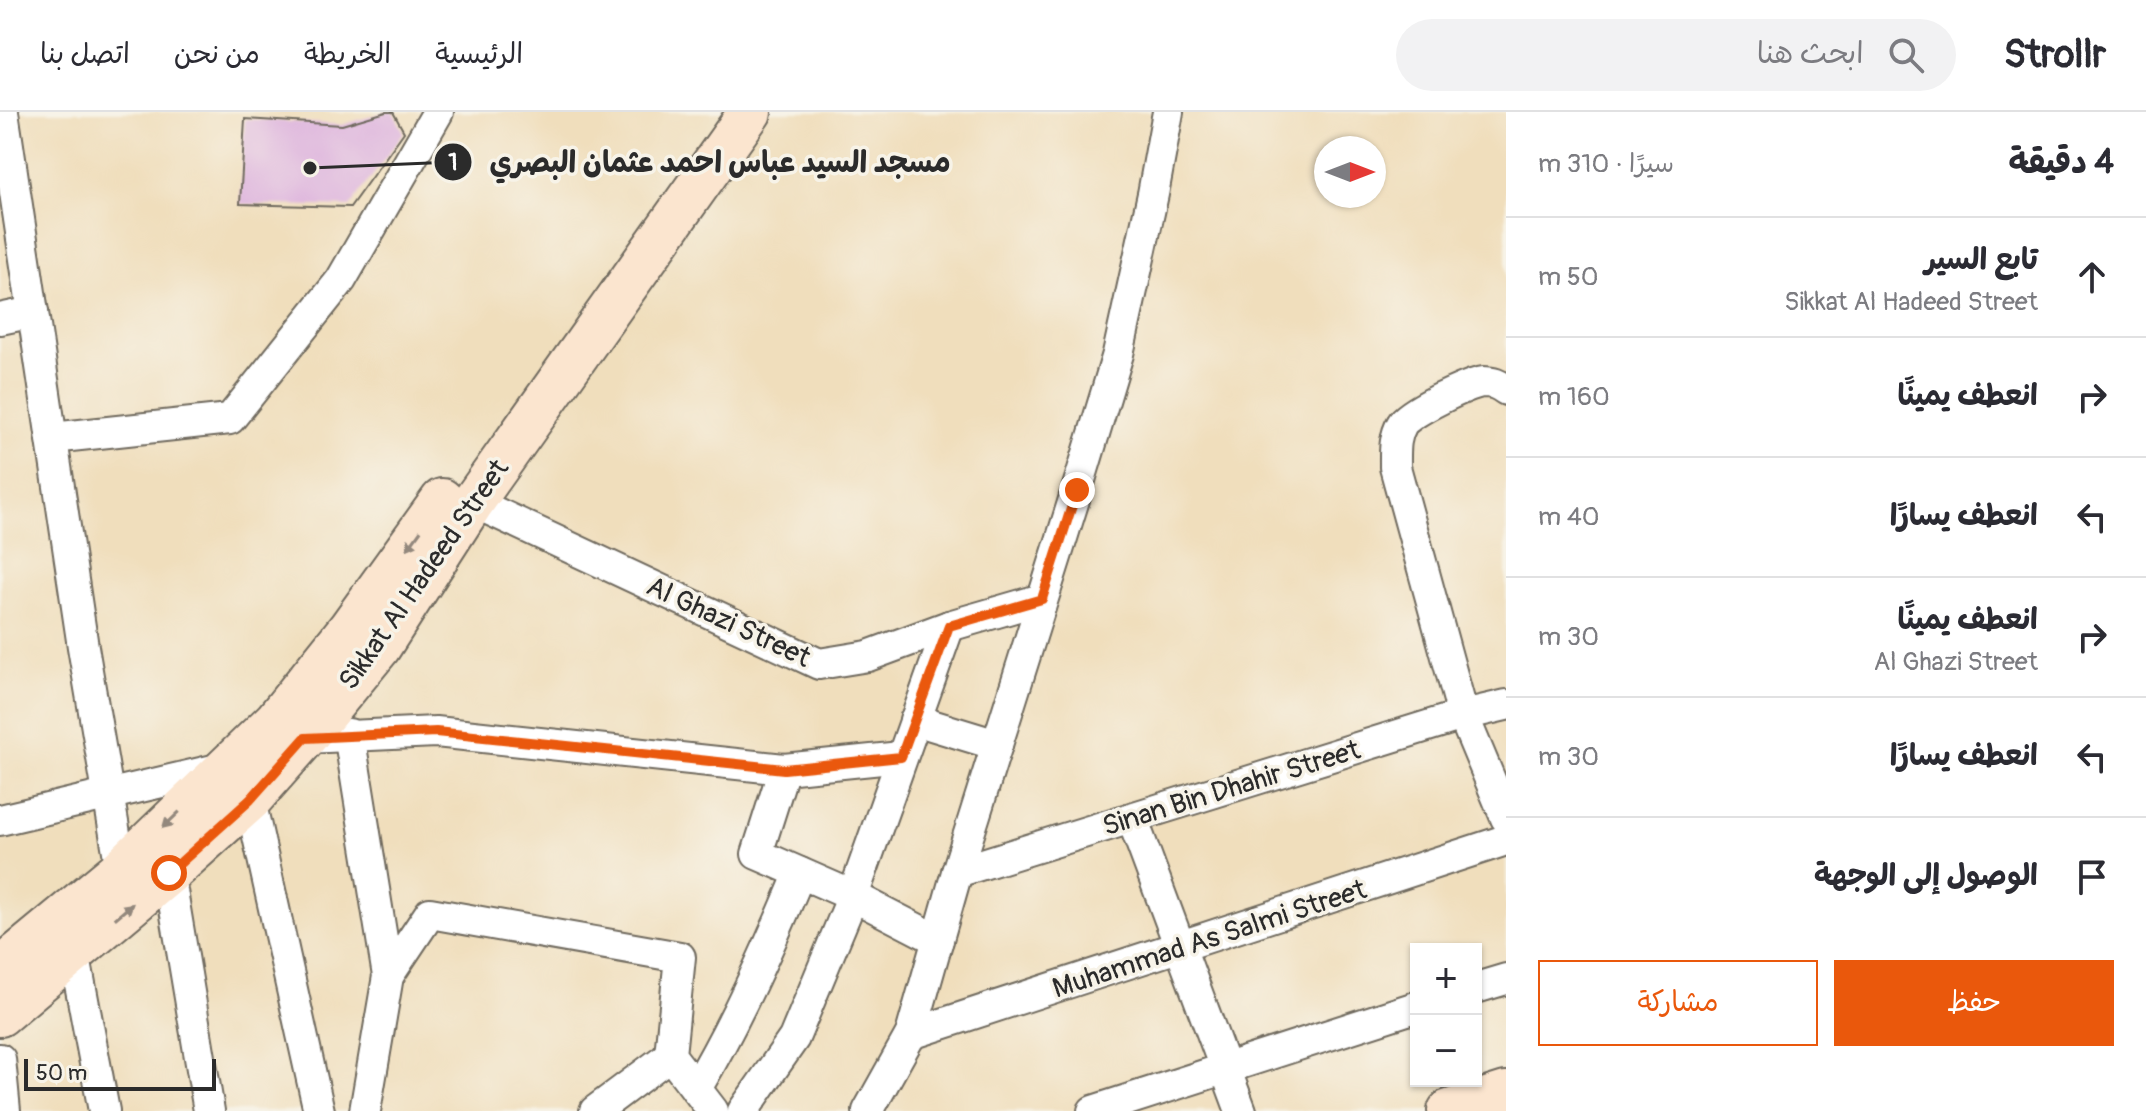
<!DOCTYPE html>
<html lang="ar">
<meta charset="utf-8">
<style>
:root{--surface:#fff;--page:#f2f2f3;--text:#2b2b33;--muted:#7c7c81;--line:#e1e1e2;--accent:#ea580c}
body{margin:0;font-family:Pangolin,"Playpen Sans Arabic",sans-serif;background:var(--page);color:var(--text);direction:rtl}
.controls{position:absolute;right:24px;bottom:24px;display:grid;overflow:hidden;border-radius:0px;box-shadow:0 2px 6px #0004}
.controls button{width:72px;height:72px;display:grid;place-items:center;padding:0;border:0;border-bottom:2px solid var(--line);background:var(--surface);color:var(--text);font:40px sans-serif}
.compass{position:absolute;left:1314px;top:24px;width:72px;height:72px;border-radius:50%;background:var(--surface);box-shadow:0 2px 6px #0004;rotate:90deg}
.scale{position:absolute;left:24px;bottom:20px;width:192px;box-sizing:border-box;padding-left:8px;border:4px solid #2b2b2b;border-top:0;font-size:22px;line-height:28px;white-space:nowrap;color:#2b2b2b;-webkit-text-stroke:6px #f7f3e8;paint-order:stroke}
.stop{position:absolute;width:24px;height:24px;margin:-18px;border:6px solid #ea580c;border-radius:50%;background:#fff}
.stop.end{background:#ea580c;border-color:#fff;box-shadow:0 2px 8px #0008}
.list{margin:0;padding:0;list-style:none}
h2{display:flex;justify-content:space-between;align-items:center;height:104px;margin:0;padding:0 32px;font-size:34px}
h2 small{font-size:26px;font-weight:400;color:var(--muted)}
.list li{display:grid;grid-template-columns:52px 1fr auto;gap:24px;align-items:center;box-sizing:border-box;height:120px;padding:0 32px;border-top:2px solid var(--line)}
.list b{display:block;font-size:30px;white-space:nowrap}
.list p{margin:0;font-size:26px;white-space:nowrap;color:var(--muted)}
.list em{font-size:26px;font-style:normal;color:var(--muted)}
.actions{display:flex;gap:16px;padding:24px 32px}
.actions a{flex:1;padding:18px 0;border:2px solid var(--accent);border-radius:0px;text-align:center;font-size:28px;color:var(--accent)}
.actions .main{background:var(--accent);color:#fff}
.icon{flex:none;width:44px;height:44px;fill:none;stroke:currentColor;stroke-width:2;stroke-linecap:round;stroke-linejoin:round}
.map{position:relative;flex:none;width:1506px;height:999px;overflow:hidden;direction:ltr}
header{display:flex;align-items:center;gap:48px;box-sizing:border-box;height:112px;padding:0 40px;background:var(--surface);border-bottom:2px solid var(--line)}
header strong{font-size:38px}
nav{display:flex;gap:44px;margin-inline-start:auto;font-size:28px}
.search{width:560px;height:72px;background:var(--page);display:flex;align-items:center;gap:20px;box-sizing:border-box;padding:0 28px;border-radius:44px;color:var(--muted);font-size:30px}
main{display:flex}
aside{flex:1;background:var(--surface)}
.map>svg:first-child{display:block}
</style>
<header>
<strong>Strollr</strong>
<div class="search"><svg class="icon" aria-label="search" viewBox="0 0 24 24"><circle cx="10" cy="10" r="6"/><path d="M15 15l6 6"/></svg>ابحث هنا</div>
<nav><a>الرئيسية</a><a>الخريطة</a><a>من نحن</a><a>اتصل بنا</a></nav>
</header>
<main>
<aside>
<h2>4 دقيقة<small>سيرًا · 310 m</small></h2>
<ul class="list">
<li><svg class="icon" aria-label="ahead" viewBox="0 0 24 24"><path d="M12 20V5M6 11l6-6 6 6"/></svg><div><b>تابع السير</b><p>Sikkat Al Hadeed Street</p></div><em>50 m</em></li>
<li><svg class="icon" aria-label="right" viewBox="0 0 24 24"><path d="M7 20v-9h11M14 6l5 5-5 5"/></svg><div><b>انعطف يمينًا</b></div><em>160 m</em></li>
<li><svg class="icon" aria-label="left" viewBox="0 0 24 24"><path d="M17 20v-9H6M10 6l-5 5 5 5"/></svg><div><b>انعطف يسارًا</b></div><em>40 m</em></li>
<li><svg class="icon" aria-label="right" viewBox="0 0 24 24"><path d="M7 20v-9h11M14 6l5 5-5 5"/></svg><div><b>انعطف يمينًا</b><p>Al Ghazi Street</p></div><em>30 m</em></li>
<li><svg class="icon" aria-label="left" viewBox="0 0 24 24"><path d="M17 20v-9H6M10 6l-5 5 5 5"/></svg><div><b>انعطف يسارًا</b></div><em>30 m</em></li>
<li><svg class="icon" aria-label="arrive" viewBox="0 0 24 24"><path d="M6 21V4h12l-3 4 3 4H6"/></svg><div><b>الوصول إلى الوجهة</b></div></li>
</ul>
<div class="actions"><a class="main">حفظ</a><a>مشاركة</a></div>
</aside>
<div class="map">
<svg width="1506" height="999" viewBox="0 0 1506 999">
<rect width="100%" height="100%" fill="#f7f3e8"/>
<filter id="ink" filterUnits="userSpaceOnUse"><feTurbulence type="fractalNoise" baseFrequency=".0125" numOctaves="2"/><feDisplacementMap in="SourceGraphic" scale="16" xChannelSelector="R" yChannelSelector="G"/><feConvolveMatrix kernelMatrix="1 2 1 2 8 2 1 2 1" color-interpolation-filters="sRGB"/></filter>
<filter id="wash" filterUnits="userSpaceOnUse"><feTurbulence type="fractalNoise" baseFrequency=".006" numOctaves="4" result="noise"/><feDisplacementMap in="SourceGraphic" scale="32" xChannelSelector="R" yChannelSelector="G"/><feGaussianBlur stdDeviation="1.8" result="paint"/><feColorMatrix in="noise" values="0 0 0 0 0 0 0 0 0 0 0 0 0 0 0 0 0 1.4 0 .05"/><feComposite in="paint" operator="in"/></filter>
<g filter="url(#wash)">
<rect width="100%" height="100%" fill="#f0debc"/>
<g id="blocks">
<path fill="#ddb2dd" d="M386,0H393L404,20L350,95L240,92L245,7L342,13Z"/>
</g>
</g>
<g filter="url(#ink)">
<use href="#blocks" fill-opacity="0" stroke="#706a5e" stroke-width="2"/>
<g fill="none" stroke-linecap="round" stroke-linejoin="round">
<g stroke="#706a5e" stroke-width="34">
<g id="street">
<path d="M3,0L83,535L121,757"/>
<path d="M0,207L33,200"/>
<path d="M1506,278C1498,272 1493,270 1483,270C1468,272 1409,300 1402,312C1394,325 1395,340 1395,355L1463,603L1506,706"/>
<path d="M52,326L230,307L341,168L438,0"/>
<path d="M473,390L819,552L868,544L949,514L1042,487"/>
<path d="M915,608L997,633"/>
<path d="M349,622L388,864L365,999"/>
<path d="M305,626L436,620L784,657L901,645"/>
<path d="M784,657L757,742L853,784L938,828"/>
<path d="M250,688L319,999"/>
<path d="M1132,706L1241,999"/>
<path d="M0,708L226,655"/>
<path d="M957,760L1463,603L1506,593"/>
<path d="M169,761L209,999"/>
<path d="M74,840L104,999"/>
<path d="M388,864L430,801L680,845L670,943L713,999"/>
<path d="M1476,876L1506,867"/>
<path d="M911,922L1506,728"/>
<path d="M0,947L5,999"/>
<path d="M696,977C737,907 769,835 800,761"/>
<path d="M595,999L670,943"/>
<path d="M743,999L794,926L853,784L949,514"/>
<path d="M868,999L911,922L957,760L1077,378L1118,242L1153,82L1168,0"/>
<path d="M1093,999L1416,895"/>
</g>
</g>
<g stroke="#706a5e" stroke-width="46">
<g id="secondary">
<path d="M0,857L121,757L276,608L349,517L442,388"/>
<path d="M0,903L169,761L250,688L305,626L379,536L473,390L750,0"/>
<path d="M1449,999L1506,981"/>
</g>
</g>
<use href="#street" stroke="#fff" stroke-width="30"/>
<use href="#secondary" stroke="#fbe5cf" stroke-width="42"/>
</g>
<defs><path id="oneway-solid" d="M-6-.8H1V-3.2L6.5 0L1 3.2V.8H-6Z" transform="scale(2)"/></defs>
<g fill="#93887d">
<use href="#oneway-solid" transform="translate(414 428) rotate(126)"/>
<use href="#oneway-solid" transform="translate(171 708) rotate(136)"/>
<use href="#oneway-solid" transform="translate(124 799) rotate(-40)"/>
</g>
</g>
<g fill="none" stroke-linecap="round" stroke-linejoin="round" filter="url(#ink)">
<path stroke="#ea580c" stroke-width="10" d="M169,761L250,688L305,626L436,620L784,657L901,645L949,514L1042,487L1077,378"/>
</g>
<g text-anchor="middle" stroke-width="7" stroke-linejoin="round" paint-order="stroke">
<g font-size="28" fill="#2b2b2b" stroke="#f7f3e8">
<text transform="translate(423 462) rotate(-55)" y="10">Sikkat Al Hadeed Street</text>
<text transform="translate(729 509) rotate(25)" y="10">Al Ghazi Street</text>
<text transform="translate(1231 675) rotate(-17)" y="10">Sinan Bin Dhahir Street</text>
<text transform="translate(1209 826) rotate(-18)" y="10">Muhammad As Salmi Street</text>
</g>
</g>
<path fill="none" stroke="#2b2b2b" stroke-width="3" d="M310 56L453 50"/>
<g fill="#2b2b2b" stroke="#f7f3e8" stroke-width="3">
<circle cx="310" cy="56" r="8"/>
<circle cx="453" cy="50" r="20"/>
</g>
<g font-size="24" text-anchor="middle" font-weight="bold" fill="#fff">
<text x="453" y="58">1</text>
</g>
<g font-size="30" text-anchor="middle" font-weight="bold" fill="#2b2b2b" stroke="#f7f3e8" stroke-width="7" stroke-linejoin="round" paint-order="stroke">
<text x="720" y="60">مسجد السيد عباس احمد عثمان البصري</text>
</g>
</svg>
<div class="controls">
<button>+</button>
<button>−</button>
</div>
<svg class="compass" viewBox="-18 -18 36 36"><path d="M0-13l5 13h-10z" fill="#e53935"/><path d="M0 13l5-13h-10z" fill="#7c7c81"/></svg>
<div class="scale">50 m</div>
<div class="stop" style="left:169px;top:761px"></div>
<div class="stop end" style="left:1077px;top:378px"></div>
</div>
</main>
